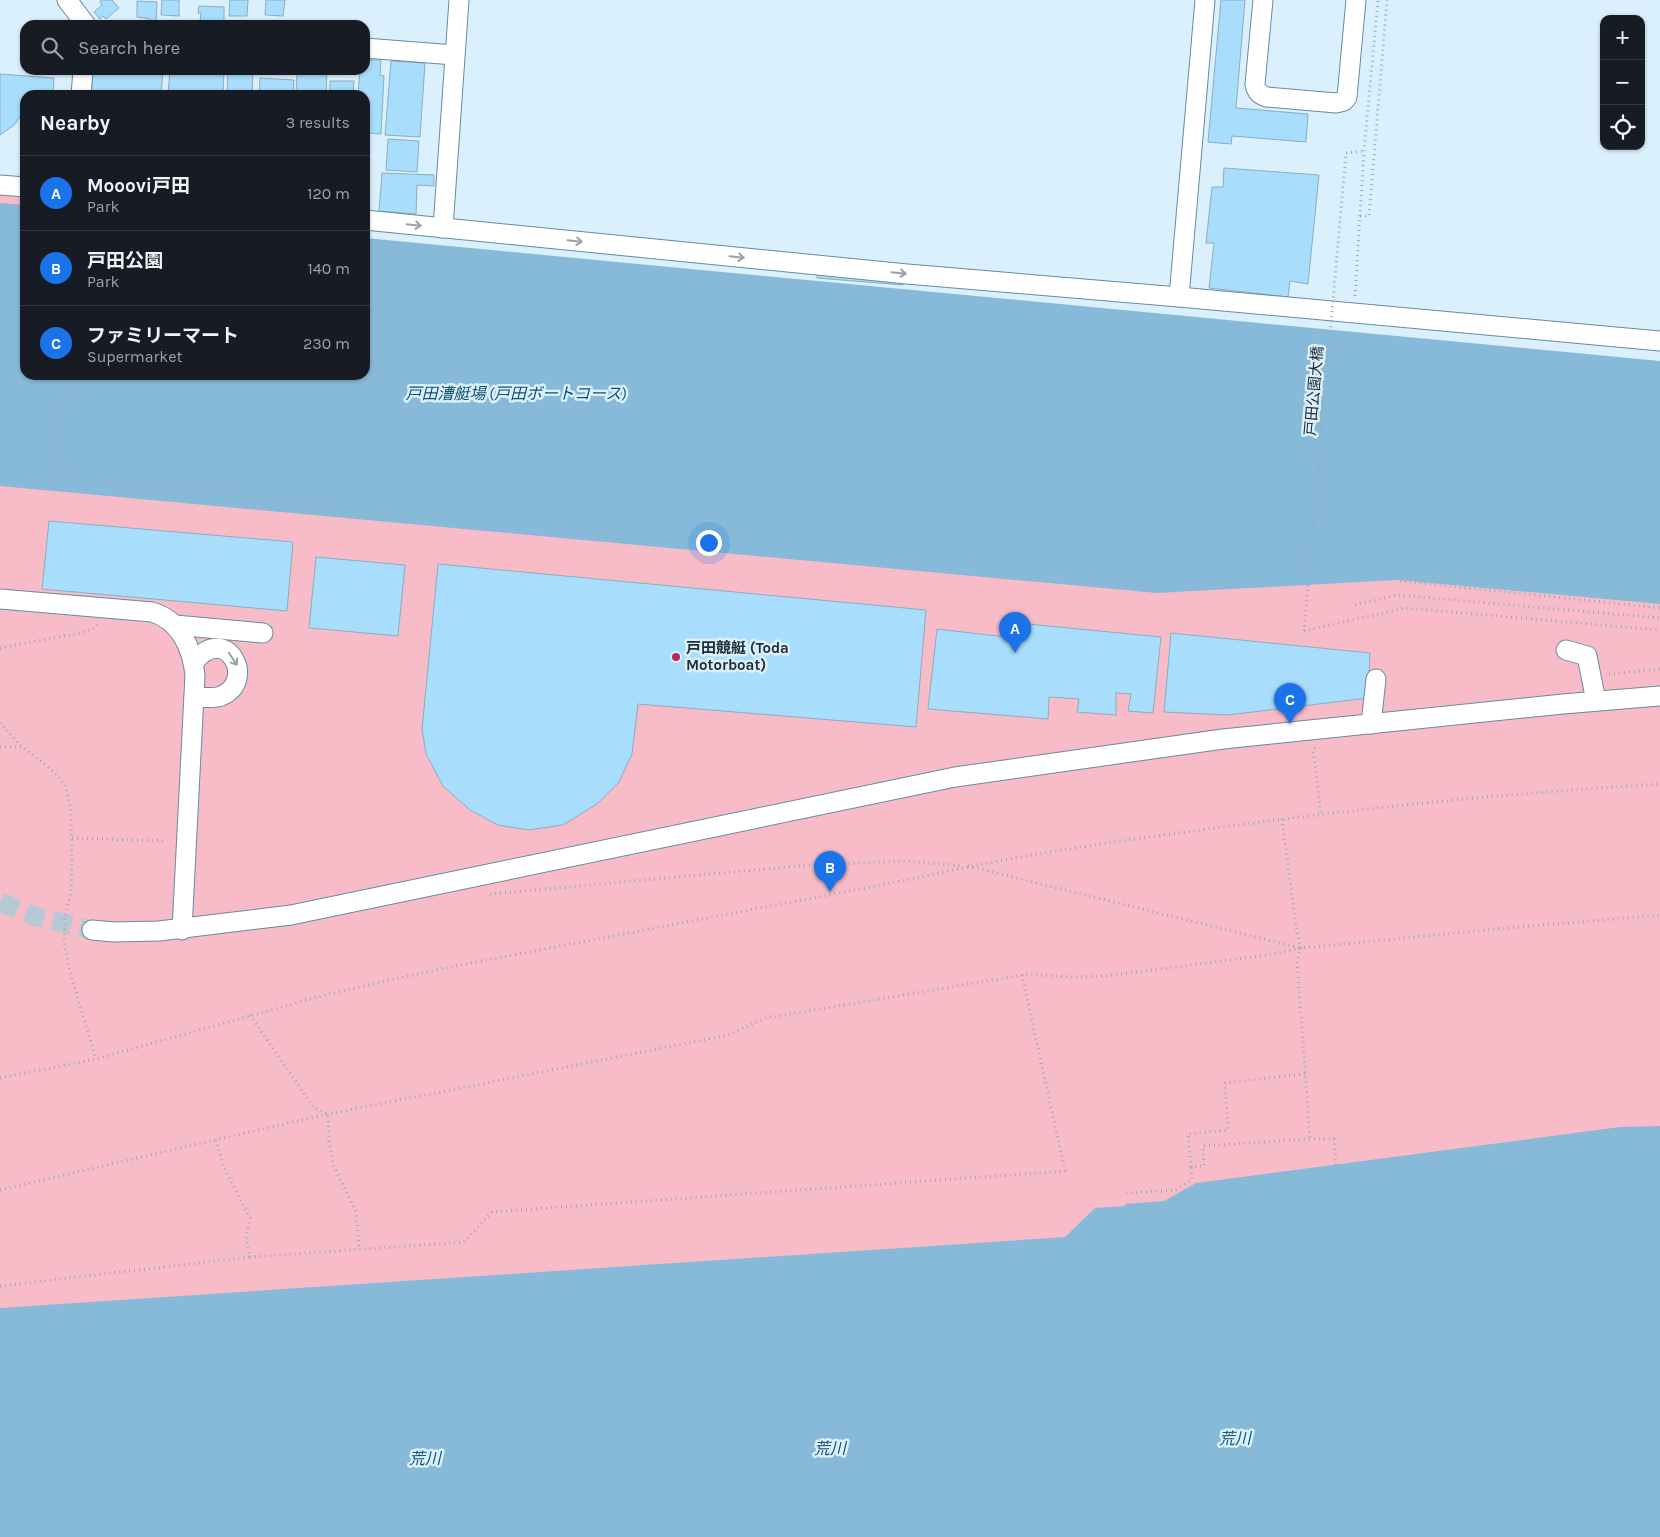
<!DOCTYPE html>
<meta charset="utf-8">
<style>
:root{--surface:#171b24;--page:#242831;--text:#f1f3f6;--muted:#9ea1a6;--line:#363941;--accent:#1a73e8}
body{margin:0;font-family:Karla,"Noto Sans JP",sans-serif;background:var(--page);color:var(--text)}
.controls{position:absolute;right:15px;top:15px;display:grid;overflow:hidden;border-radius:10px;box-shadow:0 1px 4px #0004}
.controls button{width:45px;height:45px;display:grid;place-items:center;padding:0;border:0;border-bottom:1px solid var(--line);background:var(--surface);color:var(--text);font:25px sans-serif}
.you{position:absolute;left:708px;top:542px;width:18px;height:18px;margin:-12px;border:4px solid #fff;border-radius:50%;background:#1a73e8;box-shadow:0 0 0 8px #1a73e833}
.badge{display:grid;place-items:center;width:32px;height:32px;border-radius:50%;background:var(--accent);color:#fff;font-size:16px;font-weight:700}
.pin{position:absolute;translate:-50% -41px;filter:drop-shadow(0 1px 2px #0008)}
.pin::after{content:'';position:absolute;top:26px;width:18px;height:15px;background:inherit;clip-path:polygon(0 0,100% 0,50% 100%)}
.list{margin:0;padding:0;list-style:none}
h2{display:flex;justify-content:space-between;align-items:center;height:65px;margin:0;padding:0 20px;font-size:21px}
h2 small{font-size:16px;font-weight:400;color:var(--muted)}
.list li{display:grid;grid-template-columns:32px 1fr auto;gap:15px;align-items:center;box-sizing:border-box;height:75px;padding:0 20px;border-top:1px solid var(--line)}
.list b{display:block;font-size:19px;white-space:nowrap}
.list p{margin:0;font-size:16px;white-space:nowrap;color:var(--muted)}
.list em{font-size:16px;font-style:normal;color:var(--muted)}
.icon{flex:none;width:28px;height:28px;fill:none;stroke:currentColor;stroke-width:2;stroke-linecap:round;stroke-linejoin:round}
.map{position:relative;flex:none;width:1660px;height:1537px;overflow:hidden}
.search{position:absolute;background:var(--surface);box-shadow:0 1px 4px #0004;left:20px;top:20px;width:350px;height:55px;display:flex;align-items:center;gap:12px;box-sizing:border-box;padding:0 18px;border-radius:15px;color:var(--muted);font-size:19px}
.panel{position:absolute;background:var(--surface);box-shadow:0 1px 4px #0004;left:20px;top:90px;width:350px;height:290px;border-radius:15px}
.map>svg:first-child{display:block}
</style>
<div class="map">
<svg width="1660" height="1537" viewBox="0 0 1660 1537">
<rect width="100%" height="100%" fill="#dbf0fd"/>
<path fill="#f7bcc8" d="M0,185L25,187V375H365L1660,367V1409L0,1460Z"/>
<g fill="#86bad8">
<path d="M0,203L25,205V375H365V238L1660,361V604L1397,580L1157,593L0,486Z"/>
<path d="M1660,1126V1537H0V1308L1065,1237L1095,1208L1125,1206V1204L1164,1201L1196,1183L1620,1127Z"/>
</g>
<g fill="#a8ddfc" stroke="#8aadc1">
<path d="M101,0H112L119,8L106,19L103,16L100,19L94,12L102,5L100,2Z"/>
<path d="M162,0H179V16L161,15Z"/>
<path d="M230,0H248L247,16H229Z"/>
<path d="M266,0H285L283,16L265,15Z"/>
<path d="M1221,0H1245L1236,108L1308,114L1306,142L1232,136L1231,144L1208,142Z"/>
<path d="M137,1L157,2L156,23H149L150,19L137,17Z"/>
<path d="M199,6L224,7V24H212V21H200L201,13H198Z"/>
<path d="M365,60H381L380,75L384,76L381,134L365,133V95H358L360,70H365Z"/>
<path d="M391,61L425,63L420,137L385,135Z"/>
<path d="M93,70H163L161,95H91Z"/>
<path d="M170,70H224L223,95H168Z"/>
<path d="M228,70H253L252,95H227Z"/>
<path d="M297,70H327L326,95H296Z"/>
<path d="M0,74L54,78L53,95H25V108H22L20,117L14,125L0,135Z"/>
<path d="M260,78L294,80L293,95H259Z"/>
<path d="M330,81H354L353,95H330Z"/>
<path d="M388,139L419,141L417,172L386,170Z"/>
<path d="M1224,168L1319,175L1308,284L1290,281L1288,297L1209,288L1214,243H1206L1212,187H1223Z"/>
<path d="M382,173L434,175V186L417,185L416,214L379,211Z"/>
<path d="M817,271L903,277V285L817,278Z"/>
<path d="M49,521L293,542L287,611L42,589Z"/>
<path d="M316,557L405,565L398,636L309,628Z"/>
<path d="M438,564L926,610L916,727L638,704L632,754L619,782L597,804L563,825L528,830L498,825L470,810L443,786L426,754L422,729Z"/>
<path d="M1018,623L1161,637L1153,713L1128,711L1131,694L1116,693V715L1077,712L1079,699L1049,697L1048,719L928,709L937,629L1015,638Z"/>
<path d="M1171,633L1370,653L1368,698L1228,715L1164,712Z"/>
</g>
<g fill="none" stroke-linecap="round" stroke-linejoin="round">
<path stroke="#b6c9d5" stroke-width="19" stroke-dasharray="19 9" stroke-linecap="butt" d="M0,902L37,917L92,930"/>
<g stroke="#698a9e" stroke-width="21">
<g id="minor">
<path d="M67,0L86,25"/>
<path d="M1263,0L1255,84C1256,91 1259,95 1267,97L1336,103L1344,101L1347,97L1356,0"/>
<path d="M365,48L454,55"/>
<path d="M81,95L83,70"/>
<path d="M0,185L25,187"/>
<path d="M365,220L907,274L1179,297L1660,341"/>
<path d="M443,228L459,0"/>
<path d="M1179,297L1205,0"/>
<path d="M0,599L152,612C180,620 192,648 195,675L182,930"/>
<path d="M175,625L263,633"/>
<path d="M1566,650L1587,656L1596,701"/>
<path d="M194,662C226,622 258,681 221,696C213,699 203,697 194,697"/>
<path d="M1371,724L1376,679"/>
<path d="M92,930L114,932L159,931L291,915L955,777L1223,739L1563,704L1660,696"/>
</g>
</g>
<g stroke="#98abb6" stroke-width="3" stroke-dasharray="1 4" stroke-linecap="butt">
<path d="M1346,153L1364,151"/>
<path d="M1360,216H1369L1387,0"/>
<path d="M1355,296L1364,151L1378,0"/>
<path d="M66,375L57,478L343,505"/>
<path d="M1400,581L1660,608"/>
<path d="M1355,605L1397,595L1660,618"/>
<path d="M1304,631L1405,608L1660,630"/>
<path d="M0,648L80,633L93,629L98,624"/>
<path d="M1609,674L1660,669"/>
<path d="M0,723L22,747"/>
<path d="M0,747H23L55,773L65,785L70,804L71,822L72,860L71,892L65,918L64,941L70,972L96,1059"/>
<path d="M1315,748L1313,749L1321,814"/>
<path d="M1282,819L1296,926L1301,948L1297,961L1310,1139"/>
<path d="M72,838L167,841"/>
<path d="M968,866L1300,948"/>
<path d="M490,894L810,865L907,861L962,866"/>
<path d="M250,1015L314,1108L328,1114L329,1141L333,1164L356,1212L359,1249"/>
<path d="M1305,1074L1225,1083L1228,1130L1188,1134L1191,1167L1204,1166L1203,1146L1310,1139H1334L1336,1169"/>
<path d="M0,1078L96,1059L325,995L440,969L912,879C1007,857 1103,843 1200,830C1353,809 1506,793 1660,784"/>
<path d="M216,1140L224,1168L250,1218L246,1239L250,1257L464,1242L492,1212L1065,1171L1022,975"/>
<path d="M0,1190L314,1117L728,1035L766,1018L1029,974L1070,977L1105,976L1269,955L1301,948L1529,926L1660,915"/>
<path d="M1126,1193L1176,1190L1192,1179L1191,1167"/>
<path d="M0,1286L250,1257"/>
</g>
<use href="#minor" stroke="#fff" stroke-width="19"/>
<path stroke="#98abb6" stroke-width="3" stroke-dasharray="1 4" stroke-linecap="butt" d="M1304,631L1346,153"/>
</g>
<defs><path id="oneway-shaft" d="M-6 0H5M1.5-3L5.5 0L1.5 3" fill="none" stroke-width="1.6" stroke-linecap="round" stroke-linejoin="round" transform="scale(1.25)"/></defs>
<g stroke="#9ba1a5">
<use href="#oneway-shaft" transform="translate(414 225) rotate(6)"/>
<use href="#oneway-shaft" transform="translate(575 241) rotate(6)"/>
<use href="#oneway-shaft" transform="translate(737 257) rotate(6)"/>
<use href="#oneway-shaft" transform="translate(899 273) rotate(6)"/>
<use href="#oneway-shaft" transform="translate(233 659) rotate(56)"/>
</g>
<circle fill="#b7295b" stroke="#dbf0fd" stroke-width="2" cx="676" cy="657" r="5"/>
<g text-anchor="middle" stroke-width="5" stroke-linejoin="round" paint-order="stroke">
<g font-size="15" fill="#202e36" stroke="#dbf0fd">
<text transform="translate(1314 391) rotate(-85)" y="5">戸田公園大橋</text>
</g>
<g font-size="15" font-weight="bold" fill="#202e36" stroke="#dbf0fd" text-anchor="start">
<text x="686" y="653">戸田競艇 (Toda<tspan x="686" dy="17">Motorboat)</tspan></text>
</g>
<g font-size="16" font-style="italic" fill="#0e506e" stroke="#dbf0fd">
<text x="516" y="399">戸田漕艇場 (戸田ボートコース)</text>
<text transform="translate(1235 1438) rotate(-1)" y="6">荒川</text>
<text transform="translate(830 1448) rotate(-1)" y="6">荒川</text>
<text transform="translate(425 1458) rotate(-1)" y="6">荒川</text>
</g>
</g>
</svg>
<div class="controls">
<button>+</button>
<button>−</button>
<button><svg class="icon" aria-label="locate" viewBox="0 0 24 24"><circle cx="12" cy="12" r="6"/><path d="M12 2v4M12 18v4M2 12h4M18 12h4"/></svg></button>
</div>
<div class="you"></div>
<div class="pin badge" style="left:1015px;top:653px">A</div>
<div class="pin badge" style="left:830px;top:892px">B</div>
<div class="pin badge" style="left:1290px;top:724px">C</div>
<div class="search"><svg class="icon" aria-label="search" viewBox="0 0 24 24"><circle cx="10" cy="10" r="6"/><path d="M15 15l6 6"/></svg>Search here</div>
<section class="panel">
<h2>Nearby<small>3 results</small></h2>
<ul class="list">
<li><span class="badge">A</span><div><b>Mooovi戸田</b><p>Park</p></div><em>120 m</em></li>
<li><span class="badge">B</span><div><b>戸田公園</b><p>Park</p></div><em>140 m</em></li>
<li><span class="badge">C</span><div><b>ファミリーマート</b><p>Supermarket</p></div><em>230 m</em></li>
</ul>
</section>
</div>
